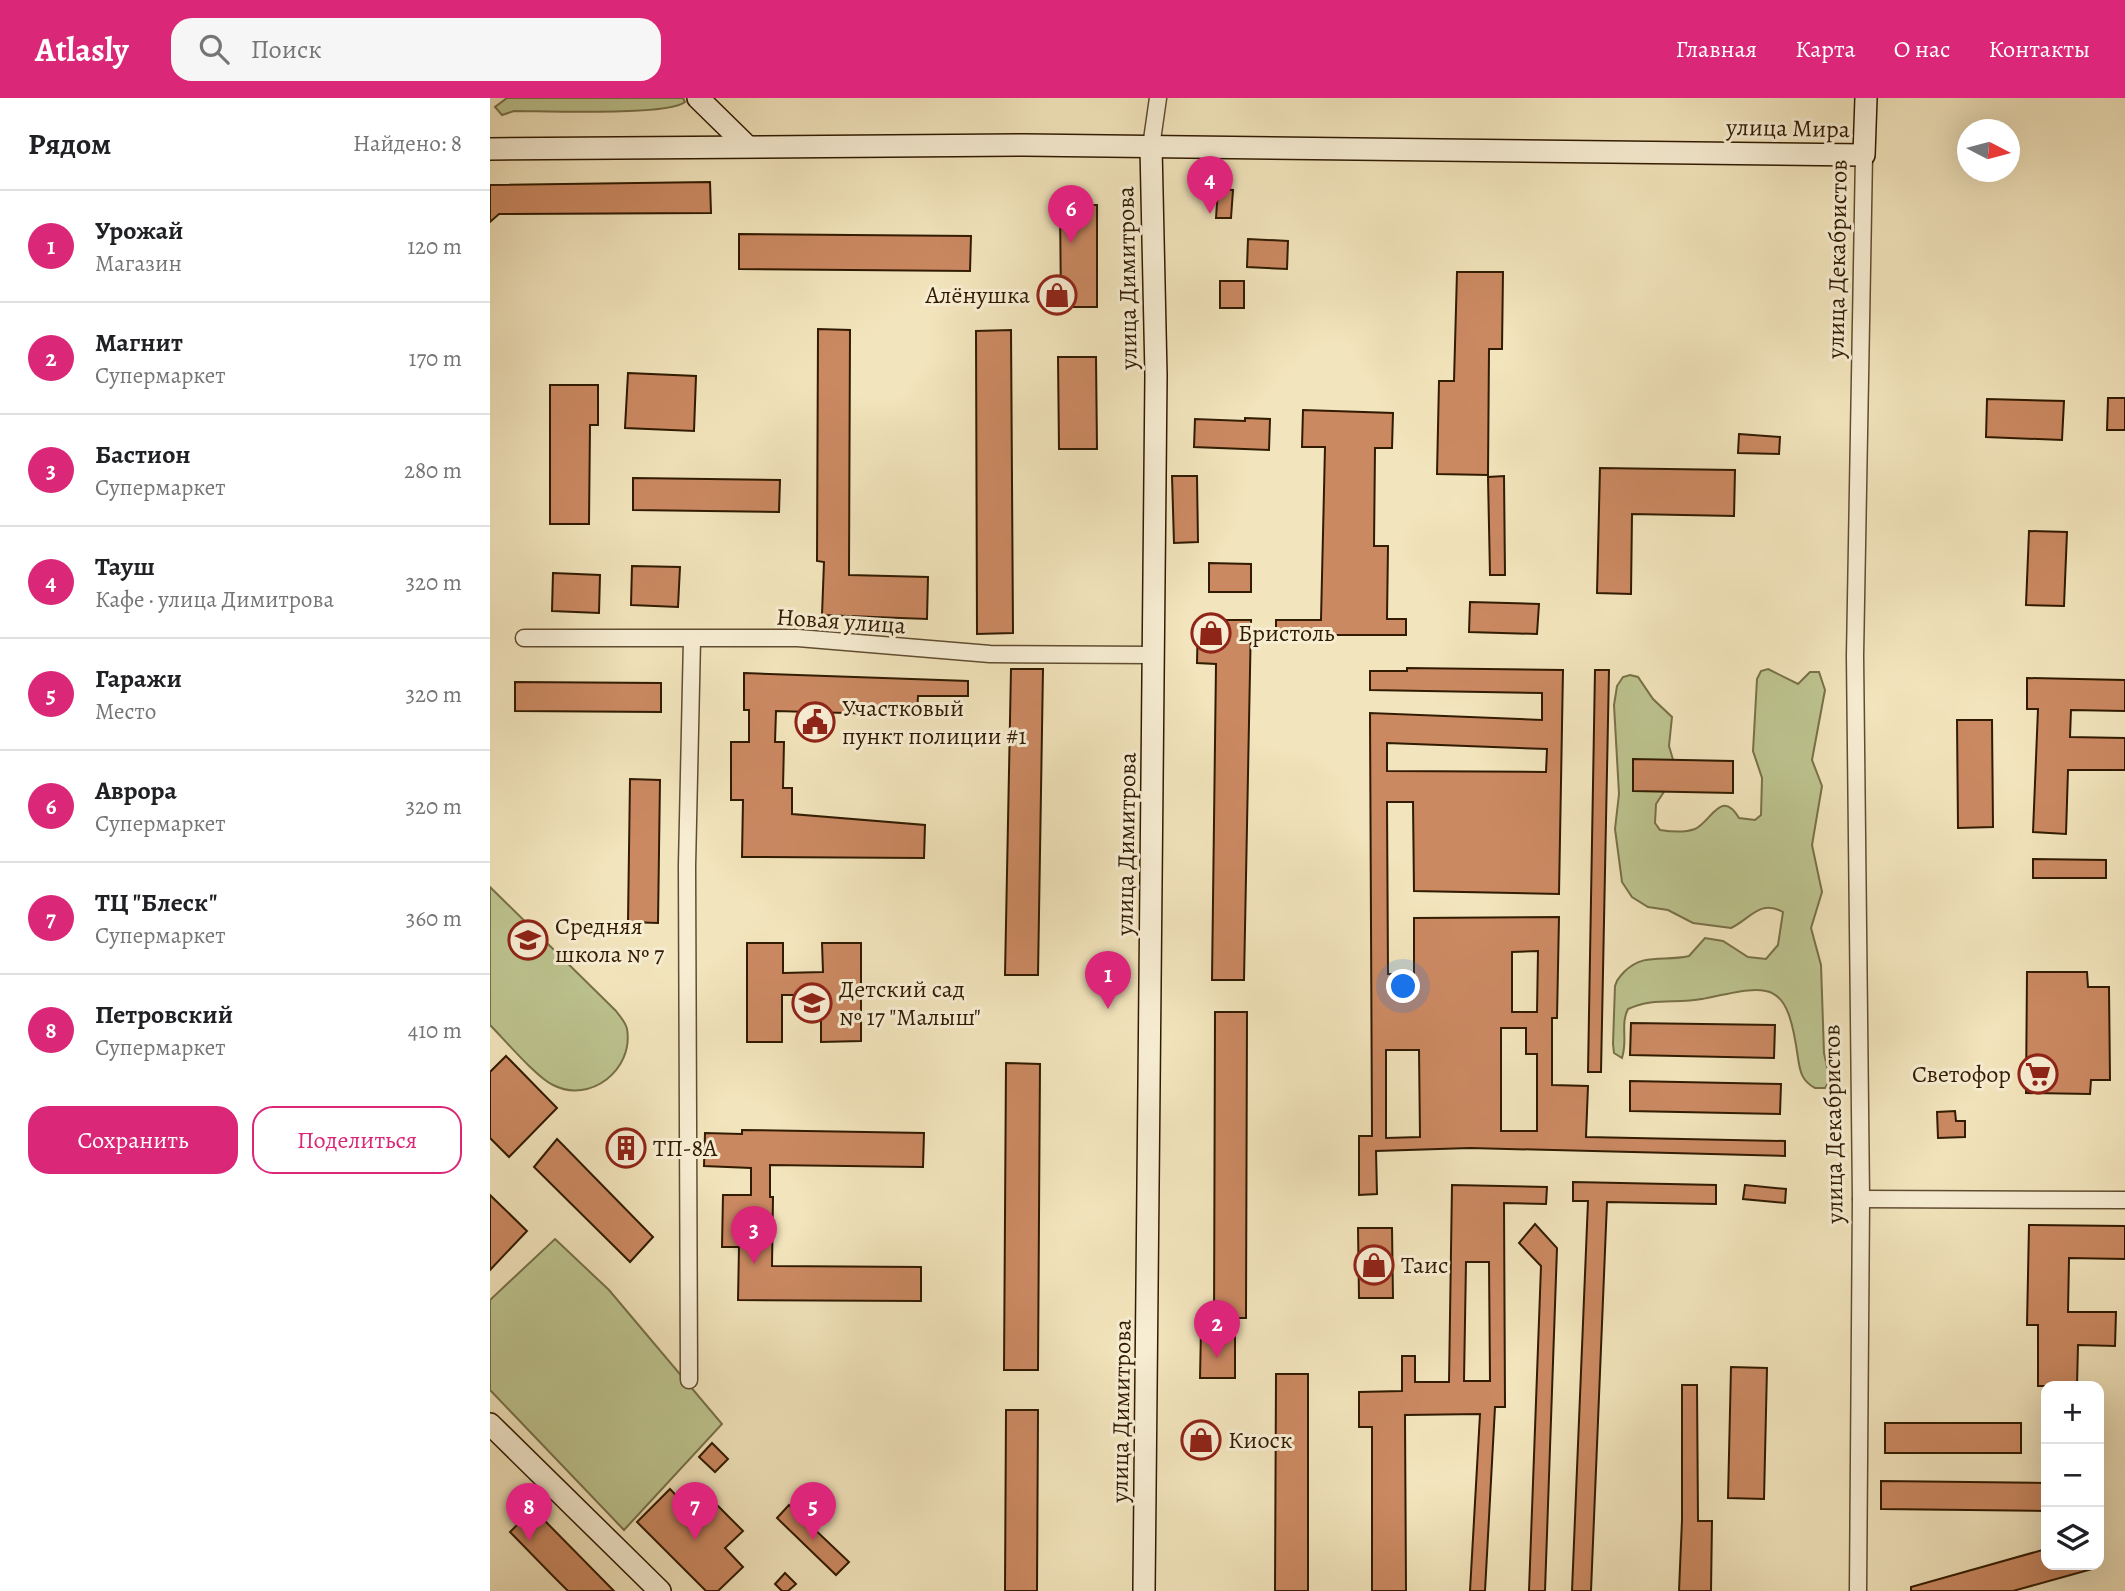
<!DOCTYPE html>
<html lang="ru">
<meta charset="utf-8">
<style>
:root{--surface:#fff;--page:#f6f6f6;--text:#202124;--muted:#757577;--line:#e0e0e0;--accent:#db2777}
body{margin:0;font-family:Alegreya,serif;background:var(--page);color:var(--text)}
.controls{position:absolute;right:21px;bottom:21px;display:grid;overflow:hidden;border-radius:14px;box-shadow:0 7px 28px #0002}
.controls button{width:63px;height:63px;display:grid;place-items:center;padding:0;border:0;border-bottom:2px solid var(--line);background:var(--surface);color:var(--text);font:35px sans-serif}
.compass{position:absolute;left:1467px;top:21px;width:63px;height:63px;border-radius:50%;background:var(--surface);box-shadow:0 7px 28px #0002;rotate:96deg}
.you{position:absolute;left:914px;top:889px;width:24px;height:24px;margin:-18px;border:5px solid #fff;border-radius:50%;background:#1a73e8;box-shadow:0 0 0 10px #1a73e833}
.badge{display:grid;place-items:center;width:46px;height:46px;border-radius:50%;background:var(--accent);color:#fff;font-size:23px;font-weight:700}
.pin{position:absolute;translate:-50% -58px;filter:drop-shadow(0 2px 4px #0008)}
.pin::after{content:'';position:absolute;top:37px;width:24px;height:21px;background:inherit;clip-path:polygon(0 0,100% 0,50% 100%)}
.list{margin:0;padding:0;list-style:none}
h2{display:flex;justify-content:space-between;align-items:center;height:91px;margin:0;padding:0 28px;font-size:30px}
h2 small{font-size:23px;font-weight:400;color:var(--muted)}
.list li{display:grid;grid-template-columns:46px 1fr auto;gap:21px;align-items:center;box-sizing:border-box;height:112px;padding:0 28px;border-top:2px solid var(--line)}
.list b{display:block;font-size:26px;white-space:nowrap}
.list p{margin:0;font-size:23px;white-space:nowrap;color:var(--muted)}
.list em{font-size:23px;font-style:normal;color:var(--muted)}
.actions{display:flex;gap:14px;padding:21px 28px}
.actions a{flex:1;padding:16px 0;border:2px solid var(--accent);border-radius:21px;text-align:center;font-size:24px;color:var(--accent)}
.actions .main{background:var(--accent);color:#fff}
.icon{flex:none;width:38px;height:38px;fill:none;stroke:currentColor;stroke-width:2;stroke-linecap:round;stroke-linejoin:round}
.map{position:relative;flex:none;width:1635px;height:1493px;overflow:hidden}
header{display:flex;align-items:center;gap:42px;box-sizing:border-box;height:98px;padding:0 35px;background:var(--accent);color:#fff}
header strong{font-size:33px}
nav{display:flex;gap:38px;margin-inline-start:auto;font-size:24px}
.search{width:490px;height:63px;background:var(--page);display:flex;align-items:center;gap:18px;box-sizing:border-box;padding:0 24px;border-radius:21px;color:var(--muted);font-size:26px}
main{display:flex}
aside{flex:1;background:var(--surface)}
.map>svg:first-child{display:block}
</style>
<header>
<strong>Atlasly</strong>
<div class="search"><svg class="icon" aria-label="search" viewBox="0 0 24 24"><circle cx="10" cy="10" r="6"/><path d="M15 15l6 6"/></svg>Поиск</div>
<nav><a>Главная</a><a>Карта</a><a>О нас</a><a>Контакты</a></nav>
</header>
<main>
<aside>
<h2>Рядом<small>Найдено: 8</small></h2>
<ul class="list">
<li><span class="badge">1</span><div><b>Урожай</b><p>Магазин</p></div><em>120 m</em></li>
<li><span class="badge">2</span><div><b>Магнит</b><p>Супермаркет</p></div><em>170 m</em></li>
<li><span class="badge">3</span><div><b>Бастион</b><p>Супермаркет</p></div><em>280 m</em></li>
<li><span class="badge">4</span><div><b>Тауш</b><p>Кафе · улица Димитрова</p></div><em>320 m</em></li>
<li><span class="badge">5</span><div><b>Гаражи</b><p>Место</p></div><em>320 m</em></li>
<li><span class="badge">6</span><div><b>Аврора</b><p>Супермаркет</p></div><em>320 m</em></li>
<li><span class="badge">7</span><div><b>ТЦ &quot;Блеск&quot;</b><p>Супермаркет</p></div><em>360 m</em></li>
<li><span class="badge">8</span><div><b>Петровский</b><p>Супермаркет</p></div><em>410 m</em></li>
</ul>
<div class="actions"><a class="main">Сохранить</a><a>Поделиться</a></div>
</aside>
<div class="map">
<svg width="1635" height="1493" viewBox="0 0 1635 1493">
<rect width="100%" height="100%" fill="#f2e4bc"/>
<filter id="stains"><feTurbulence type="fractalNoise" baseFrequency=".00286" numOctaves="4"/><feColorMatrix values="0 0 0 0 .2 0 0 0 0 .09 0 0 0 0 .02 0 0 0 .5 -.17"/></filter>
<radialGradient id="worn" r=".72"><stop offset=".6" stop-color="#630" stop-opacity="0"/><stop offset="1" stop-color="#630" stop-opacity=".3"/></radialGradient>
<g fill="#bdc48f" stroke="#777048" stroke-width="2">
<path d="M17,0H193L195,4C179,18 53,13 24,13L12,17L5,9Z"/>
<path d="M1278,571L1308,586L1320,574H1329L1335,592L1322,662L1332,688L1322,747L1332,794L1321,830L1331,867L1334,955L1340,982L1335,990H1325C1312,983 1310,974 1308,960C1297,881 1283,886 1212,901C1186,906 1163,899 1138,911C1130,927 1138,942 1132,960L1124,955L1123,946L1125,888C1127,880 1129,880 1134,874C1154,854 1174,864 1199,858L1215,840L1233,843L1258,859L1276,861L1288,847L1293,814C1270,801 1260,821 1241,830L1203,825L1178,812L1158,809L1142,799L1132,784L1125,731L1129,696L1124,607L1127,588L1133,579L1140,577L1148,579L1163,601L1182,619L1179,648L1184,665L1179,686L1166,706L1165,725L1170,732C1182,734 1194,735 1205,731C1221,724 1231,690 1249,720L1265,722L1271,717L1272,680L1263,653L1267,581L1271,573Z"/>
<path d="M0,789L126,913C130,918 136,925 137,931C144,972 100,1006 63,987C47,980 14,941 0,927Z"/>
<path d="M65,1141L119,1192L232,1326L134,1432L0,1292V1202Z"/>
</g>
<g fill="#cb8962" stroke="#311b01" stroke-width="2" fill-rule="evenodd">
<path d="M220,84L221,115L9,116L0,124V87Z"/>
<path d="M728,91L743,92L741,120H726Z"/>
<path d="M570,107H607V209H571Z"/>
<path d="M249,136L481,138L480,173L249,171Z"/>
<path d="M758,141L798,143L797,171L757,169Z"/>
<path d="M967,174H1013L1012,251H999L998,377L947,376L949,283H964Z"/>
<rect x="730" y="183" width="24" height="27"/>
<path d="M328,231L360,232L359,477L438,479L437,521L332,517L334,464L327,463Z"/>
<path d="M521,232L523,535L487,536L486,233Z"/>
<path d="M568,259H606L607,351H569Z"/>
<path d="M138,275L206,278L204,333L135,330Z"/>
<path d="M60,287H108V327H100L99,426H60Z"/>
<path d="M1618,300H1635V332H1617Z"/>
<path d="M1497,301L1574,303L1572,342L1496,339Z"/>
<path d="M813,312L903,315L902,350H885L884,448H898L897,521H916V537H786V522H831L835,349H812Z"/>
<path d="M755,320L780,321L779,352L704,349L705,321L755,323Z"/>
<path d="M1249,336L1290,339L1289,356L1248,355Z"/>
<path d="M1110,370L1245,372L1244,418L1142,416L1141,496L1107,495Z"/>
<path d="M682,378H707L708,444L684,445Z"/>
<path d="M1014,378L1015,477H1000L998,379Z"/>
<path d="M143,380L290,382L289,414L143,412Z"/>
<path d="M1539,433L1577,434L1574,508L1536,507Z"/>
<path d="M719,465L761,466V494H719Z"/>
<path d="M142,468L190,469L188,509L141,507Z"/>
<path d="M63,475L110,477L109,515L62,513Z"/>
<path d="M980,504L1049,506L1047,536L979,534Z"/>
<path d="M708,522H761L754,882H722L726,566L707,565Z"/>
<path d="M917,570L1073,572L1069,796L924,793L923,704H897L898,876H924V820L1069,819L1067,920H1062V987L1098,988L1096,1039L1295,1043V1058L980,1050L886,1053L887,1096L869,1097V1038H882L880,615L1052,622V595L880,592V573H917ZM897,645L1057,651L1056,674L897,673ZM1048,853L1047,914H1022V854ZM1011,930H1036V956H1047V1033H1011ZM896,952H929L930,1039L896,1040Z"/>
<path d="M521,571H553L548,877H515Z"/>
<path d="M1105,572H1119L1111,974H1098Z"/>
<path d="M254,575L478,583V598H428L427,617L286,613L285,644H294L293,690H302V716L435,727L434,760L252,759L253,702H241V644H259V612H254Z"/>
<path d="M1537,580L1635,582V613L1581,612L1580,639L1635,640V672H1578L1576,736L1543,734L1548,611H1537Z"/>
<path d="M25,584L171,585V614L25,613Z"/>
<path d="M1467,622H1502L1503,729L1468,730Z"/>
<path d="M1143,661L1243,663V695L1143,693Z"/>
<path d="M140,681L170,682L168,825L138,824Z"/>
<path d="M1543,761L1616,762V780H1543Z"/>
<path d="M257,845H293V875L333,874L332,845H371V943L331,944V897H292V944H257Z"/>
<path d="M1537,874H1597L1598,889H1619L1620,982H1601L1600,996L1536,995Z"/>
<path d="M725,914H757L756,1220H745V1280H710L711,1230H724Z"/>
<path d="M1141,925L1285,927L1284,960L1140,957Z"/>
<path d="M16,958L67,1010L19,1059L0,1040V974Z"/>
<path d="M516,965L550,966L548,1272H514Z"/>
<path d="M1140,983L1291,986L1290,1016L1140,1013Z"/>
<path d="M1465,1013L1466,1023H1475V1039L1448,1040L1447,1014Z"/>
<path d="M252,1032L434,1035L433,1069L280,1067V1099H283L282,1168L431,1169V1203L248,1202L249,1149H232L233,1097H261V1070L214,1068L215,1035L252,1036Z"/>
<path d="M140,1035L151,1046L132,1066L121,1055Z"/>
<path d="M67,1041L163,1139L140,1164L44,1069Z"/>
<path d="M1083,1084L1226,1087V1106L1117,1104L1101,1493H1082L1098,1103H1083Z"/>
<path d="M962,1087L1057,1089L1056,1106L1014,1105L1015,1309H1005L995,1493H980L990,1316L915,1317L916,1493H882V1329H869V1294L912,1293V1258H925V1284H959ZM976,1164H999L1000,1283H974Z"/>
<path d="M1255,1087L1296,1091L1295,1105L1253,1101Z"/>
<path d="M0,1097L37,1133L0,1172Z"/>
<path d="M1045,1126L1067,1150L1055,1493H1039L1051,1168L1029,1145Z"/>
<path d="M1539,1127L1635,1128V1161L1579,1160L1578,1214H1626L1625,1248L1588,1247L1587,1288H1548V1227H1537Z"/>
<path d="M868,1130H902L903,1200H869Z"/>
<path d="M1241,1269L1277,1270L1274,1401L1238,1400Z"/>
<path d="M786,1276H818V1493H785Z"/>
<path d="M1192,1287H1207L1208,1423H1222L1221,1493H1189L1192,1422Z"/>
<path d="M516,1312H548L547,1493H515Z"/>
<rect x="1395" y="1325" width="136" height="30"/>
<path d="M222,1345L238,1361L225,1374L209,1359Z"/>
<path d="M1391,1383L1556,1385V1413L1391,1411Z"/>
<path d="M180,1391L199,1411L215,1395L253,1433L235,1450L253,1469L228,1493H216L147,1424Z"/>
<path d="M299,1407L359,1464L346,1477L287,1420Z"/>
<path d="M43,1411L57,1425L124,1493H78L64,1479L20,1434Z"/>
<path d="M1556,1451V1467H1601L1602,1471L1523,1493H1421V1489Z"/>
<path d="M295,1475L306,1486L298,1493H292L285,1486Z"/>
</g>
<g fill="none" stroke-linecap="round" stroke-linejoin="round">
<g stroke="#614d30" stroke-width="19">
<g id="street">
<path d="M661,49L668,0"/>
<path d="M34,540H308L500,556L664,557"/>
<path d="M1371,1101L1635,1102"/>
<path d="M199,1282L197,768L202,541"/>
<path d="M1368,1493L1371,1101L1365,558L1374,57"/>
</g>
</g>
<g stroke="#311b01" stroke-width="24">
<g id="secondary">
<path d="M208,0L256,47"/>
<path d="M0,51L534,47L1374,57L1376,0"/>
<path d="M0,1326L170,1493"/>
<path d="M654,1493L666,277L661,49"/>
</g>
</g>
<use href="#street" stroke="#f7edd3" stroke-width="16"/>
<use href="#secondary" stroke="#f7edd3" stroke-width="21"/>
</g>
<defs>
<g id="shop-ring" transform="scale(2.0125)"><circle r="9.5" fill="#f7edd3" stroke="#8f2418" stroke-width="1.5"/><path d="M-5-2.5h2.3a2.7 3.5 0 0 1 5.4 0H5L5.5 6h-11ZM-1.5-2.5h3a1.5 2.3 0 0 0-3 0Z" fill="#8f2418"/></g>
<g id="civic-ring" transform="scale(2.0125)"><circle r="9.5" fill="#f7edd3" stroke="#8f2418" stroke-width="1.5"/><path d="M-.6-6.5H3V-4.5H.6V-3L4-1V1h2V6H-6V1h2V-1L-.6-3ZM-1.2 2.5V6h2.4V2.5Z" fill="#8f2418"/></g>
<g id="school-ring" transform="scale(2.0125)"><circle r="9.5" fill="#f7edd3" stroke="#8f2418" stroke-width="1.5"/><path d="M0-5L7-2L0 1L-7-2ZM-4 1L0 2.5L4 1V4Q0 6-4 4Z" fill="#8f2418"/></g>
<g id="supermarket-ring" transform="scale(2.0125)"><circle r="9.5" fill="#f7edd3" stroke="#8f2418" stroke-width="1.5"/><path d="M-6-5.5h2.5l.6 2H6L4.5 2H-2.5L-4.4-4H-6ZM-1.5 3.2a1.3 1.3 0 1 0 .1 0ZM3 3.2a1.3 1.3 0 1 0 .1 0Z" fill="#8f2418"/></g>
<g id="building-ring" transform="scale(2.0125)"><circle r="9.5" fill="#f7edd3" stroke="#8f2418" stroke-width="1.5"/><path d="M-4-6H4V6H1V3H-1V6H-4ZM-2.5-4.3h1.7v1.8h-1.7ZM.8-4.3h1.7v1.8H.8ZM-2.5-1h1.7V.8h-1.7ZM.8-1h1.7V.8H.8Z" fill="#8f2418"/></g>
</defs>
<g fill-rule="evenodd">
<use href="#shop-ring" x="567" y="197"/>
<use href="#shop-ring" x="721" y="535"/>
<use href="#civic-ring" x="325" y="624"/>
<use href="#school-ring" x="38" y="842"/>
<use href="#school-ring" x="322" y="905"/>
<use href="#supermarket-ring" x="1548" y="976"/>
<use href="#building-ring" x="136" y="1050"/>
<use href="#shop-ring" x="884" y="1167"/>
<use href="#shop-ring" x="711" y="1342"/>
</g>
<g text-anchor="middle" stroke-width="6" stroke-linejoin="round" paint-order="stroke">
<g font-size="24" fill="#311b01" stroke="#f7edd3">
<text transform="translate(1298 30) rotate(1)" y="8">улица Мира</text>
<text transform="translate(1347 161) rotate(-89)" y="8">улица Декабристов</text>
<text transform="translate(637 180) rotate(-91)" y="8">улица Димитрова</text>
<text transform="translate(351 523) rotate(4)" y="8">Новая улица</text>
<text transform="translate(636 746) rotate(-89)" y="8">улица Димитрова</text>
<text transform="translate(1343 1026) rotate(-91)" y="8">улица Декабристов</text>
<text transform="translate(631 1313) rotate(-89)" y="8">улица Димитрова</text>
</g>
<g font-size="24" fill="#311b01" stroke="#f7edd3" text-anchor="start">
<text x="540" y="205" text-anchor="end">Алёнушка</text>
<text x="748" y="543">Бристоль</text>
<text x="352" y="618">Участковый<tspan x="352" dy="28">пункт полиции #1</tspan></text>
<text x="65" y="836">Средняя<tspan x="65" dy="28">школа № 7</tspan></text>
<text x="349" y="899">Детский сад<tspan x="349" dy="28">№ 17 "Малыш"</tspan></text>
<text x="1521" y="984" text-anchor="end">Светофор</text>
<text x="163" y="1058">ТП-8А</text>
<text x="911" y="1175">Таис</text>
<text x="738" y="1350">Киоск</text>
</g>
</g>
<rect width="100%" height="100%" filter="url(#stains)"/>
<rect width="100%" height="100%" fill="url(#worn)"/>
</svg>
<div class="controls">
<button>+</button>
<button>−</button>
<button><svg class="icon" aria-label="layers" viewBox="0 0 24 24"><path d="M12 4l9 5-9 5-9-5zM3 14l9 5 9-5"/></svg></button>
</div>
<svg class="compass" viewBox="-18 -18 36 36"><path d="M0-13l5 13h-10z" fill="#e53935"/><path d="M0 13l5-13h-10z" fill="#757577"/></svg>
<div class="you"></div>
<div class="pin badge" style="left:618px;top:911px">1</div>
<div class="pin badge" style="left:727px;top:1260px">2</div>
<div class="pin badge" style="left:264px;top:1166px">3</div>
<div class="pin badge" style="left:720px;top:116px">4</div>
<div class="pin badge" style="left:323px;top:1442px">5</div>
<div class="pin badge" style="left:581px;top:145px">6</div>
<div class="pin badge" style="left:205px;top:1442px">7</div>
<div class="pin badge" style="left:39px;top:1443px">8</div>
</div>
</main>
